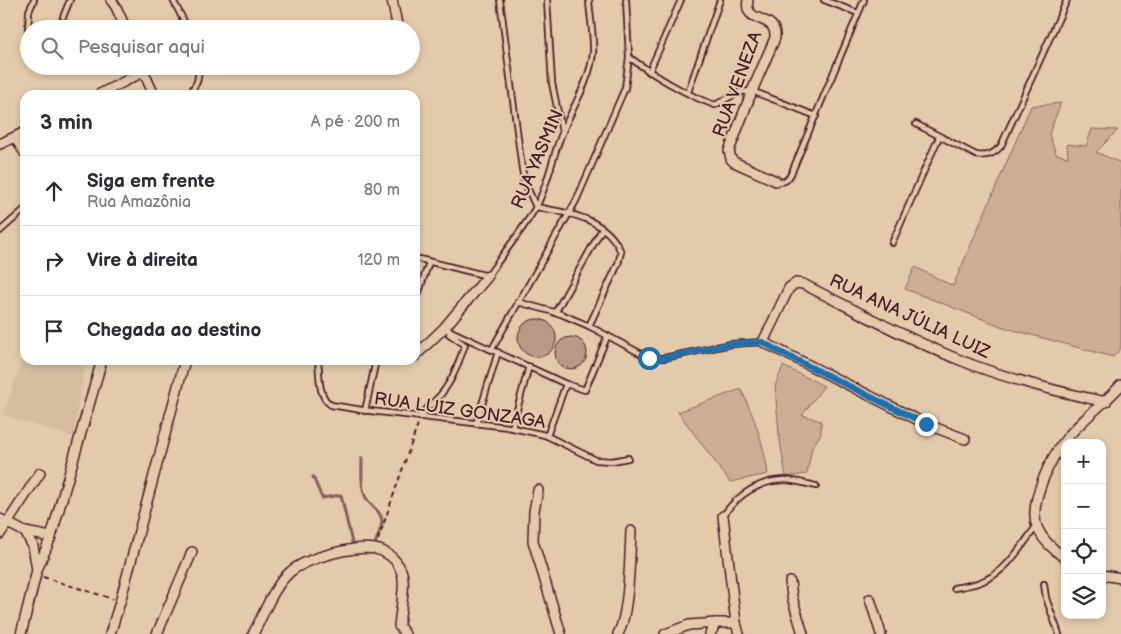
<!DOCTYPE html>
<html lang="pt">
<meta charset="utf-8">
<style>
:root{--surface:#fff;--page:#f7f7f7;--text:#2b2b33;--muted:#7c7c81;--line:#e1e1e2}
body{margin:0;font-family:"Balsamiq Sans",sans-serif;background:var(--page);color:var(--text)}
.controls{position:absolute;right:15px;bottom:15px;display:grid;overflow:hidden;border-radius:10px;box-shadow:0 2px 8px #0003}
.controls button{width:45px;height:45px;display:grid;place-items:center;padding:0;border:0;border-bottom:1px solid var(--line);background:var(--surface);color:var(--text);font:25px sans-serif}
.stop{position:absolute;width:15px;height:15px;margin:-11px;border:4px solid #1f6fb2;border-radius:50%;background:#fff}
.stop.end{background:#1f6fb2;border-color:#fff;box-shadow:0 1px 5px #0008}
.list{margin:0;padding:0;list-style:none}
h2{display:flex;justify-content:space-between;align-items:center;height:65px;margin:0;padding:0 20px;font-size:21px}
h2 small{font-size:16px;font-weight:400;color:var(--muted)}
.list li{display:grid;grid-template-columns:32px 1fr auto;gap:15px;align-items:center;box-sizing:border-box;height:70px;padding:0 20px;border-top:1px solid var(--line)}
.list b{display:block;font-size:19px;white-space:nowrap}
.list p{margin:0;font-size:16px;white-space:nowrap;color:var(--muted)}
.list em{font-size:16px;font-style:normal;color:var(--muted)}
.icon{flex:none;width:28px;height:28px;fill:none;stroke:currentColor;stroke-width:2;stroke-linecap:round;stroke-linejoin:round}
.map{position:relative;flex:none;width:1121px;height:634px;overflow:hidden}
.search{position:absolute;background:var(--surface);box-shadow:0 2px 8px #0003;left:20px;top:20px;width:400px;height:55px;display:flex;align-items:center;gap:12px;box-sizing:border-box;padding:0 18px;border-radius:28px;color:var(--muted);font-size:19px}
.panel{position:absolute;background:var(--surface);box-shadow:0 2px 8px #0003;left:20px;top:90px;width:400px;height:275px;border-radius:15px}
.map>svg:first-child{display:block}
</style>
<div class="map">
<svg width="1121" height="634" viewBox="0 0 1121 634">
<rect width="100%" height="100%" fill="#e3caab"/>
<filter id="ink" filterUnits="userSpaceOnUse"><feTurbulence type="fractalNoise" baseFrequency=".02" numOctaves="2"/><feDisplacementMap in="SourceGraphic" scale="10" xChannelSelector="R" yChannelSelector="G"/><feConvolveMatrix kernelMatrix="1 2 1 2 8 2 1 2 1" color-interpolation-filters="sRGB"/></filter>
<g filter="url(#ink)">
<path fill="#d6bca0" d="M25,353V360H87L84,370L73,437L3,415Z"/>
<g fill="#caae96" stroke="#8a6660">
<path d="M1061,103L1049,134L1056,154L1068,157L1067,144L1086,146L1092,129L1118,130L1096,152L1121,163V348L1113,357L1006,328L905,289L915,267L953,286L1031,106Z"/>
<path d="M783,366L824,386L802,415L821,421V434L812,447L807,474L786,477L779,435L775,386Z"/>
<path d="M741,389C755,420 763,440 768,474L730,482L678,412Z"/>
</g>
<g fill="none" stroke-linecap="round" stroke-linejoin="round">
<g stroke="#835f5b" stroke-width="3">
<path d="M362,458C362,471 360,491 368,501C373,508 381,511 382,521C382,528 377,537 375,544"/>
<path d="M313,477L322,498L341,495L352,543"/>
</g>
</g>
<g fill="#b89b87" stroke="#4a1f2b">
<circle cx="537" cy="338" r="19"/>
<circle cx="571" cy="353" r="16"/>
</g>
<g fill="none" stroke-linecap="round" stroke-linejoin="round">
<g stroke="#4a1f2b" stroke-width="8">
<g id="lane">
<path d="M173,0L188,29"/>
<path d="M500,0L522,169L525,183L536,207C568,213 606,217 621,252L618,264L589,326"/>
<path d="M547,0L552,83L562,132"/>
<path d="M824,0L858,13"/>
<path d="M63,17L70,0"/>
<path d="M28,31L29,11L34,0"/>
<path d="M629,57C653,75 688,96 715,105L739,92L752,91L816,116"/>
<path d="M649,72L681,0"/>
<path d="M688,92L720,0"/>
<path d="M189,95L197,82L200,66"/>
<path d="M916,124L976,155C987,157 994,154 1001,146L1067,0"/>
<path d="M776,181C784,183 787,181 791,174L864,0"/>
<path d="M0,231L25,209"/>
<path d="M892,243L939,137"/>
<path d="M415,258L488,276C503,253 523,230 536,207C549,183 552,156 563,131C573,106 590,81 593,53C594,36 590,18 589,0"/>
<path d="M518,302L561,314L589,326L649,358H664L731,344L763,342"/>
<path d="M415,304L429,262"/>
<path d="M555,313L602,229"/>
<path d="M444,328L566,384L585,390L607,337"/>
<path d="M492,349L576,201L625,88L629,57L626,0"/>
<path d="M318,360C320,374 317,396 331,405L362,410L508,427L545,435L596,460L612,461L628,458"/>
<path d="M365,411L376,360"/>
<path d="M420,417C427,407 435,402 442,393C453,380 459,361 465,345L449,334L451,331"/>
<path d="M476,424L498,352"/>
<path d="M512,428L529,366"/>
<path d="M547,436L566,384"/>
<path d="M723,516C737,495 760,480 785,480C795,480 806,484 816,486"/>
<path d="M1044,584L1046,598L1059,634"/>
<path d="M954,588C964,586 976,585 985,580C1008,570 1021,546 1036,527"/>
</g>
</g>
<g stroke="#4a1f2b" stroke-width="12">
<g id="street">
<path d="M111,0L116,7L126,29"/>
<path d="M392,0L398,29"/>
<path d="M748,0C743,26 777,12 775,38L752,91L729,151L731,159L734,162L776,181"/>
<path d="M141,66L154,95"/>
<path d="M98,95L143,72"/>
<path d="M15,137L25,153"/>
<path d="M0,144L25,132"/>
<path d="M415,356L444,328L488,276"/>
<path d="M965,439L926,424L763,342L789,288L796,283L803,284C853,309 903,337 955,358C1003,378 1054,391 1106,402"/>
<path d="M538,490L534,511L533,541L561,634"/>
<path d="M723,516L736,623L739,634"/>
<path d="M0,519L25,532L51,537"/>
<path d="M25,532L33,546L37,570"/>
<path d="M0,534L40,473"/>
<path d="M1065,558C1053,549 1043,541 1037,527C1028,503 1051,457 1066,439C1082,419 1104,404 1121,385"/>
<path d="M1102,575L1121,578"/>
<path d="M790,582L792,597L803,634"/>
<path d="M870,599L881,634"/>
<path d="M21,634L37,570L51,537L102,360"/>
<path d="M110,634L120,602L185,360"/>
<path d="M157,634L192,552"/>
<path d="M253,634C264,614 273,587 290,572C306,558 361,542 382,551C391,555 399,563 402,573C406,586 400,612 399,626L405,634"/>
<path d="M618,634C629,614 630,556 631,531"/>
<path d="M665,634L689,625L716,623"/>
<path d="M710,634L716,623H736"/>
</g>
</g>
<g stroke="#4a1f2b" stroke-width="2" stroke-dasharray="5 4" stroke-linecap="butt">
<path d="M378,540L418,424"/>
<path d="M43,577L113,599"/>
</g>
<use href="#lane" stroke="#e3caab" stroke-width="4.5"/>
<use href="#street" stroke="#e3caab" stroke-width="9"/>
</g>
</g>
<g fill="none" stroke-linecap="round" stroke-linejoin="round" filter="url(#ink)">
<path stroke="#1f6fb2" stroke-width="6" d="M649,358H664L731,344L763,342L778,351L926,424"/>
</g>
<g text-anchor="middle" stroke-width="4" stroke-linejoin="round" paint-order="stroke">
<g font-size="18" fill="#4a1f2b" stroke="#e3caab">
<text transform="translate(737 84) rotate(-70)" y="6">RUA VENEZA</text>
<text transform="translate(537 159) rotate(-67)" y="6">RUA YASMIN</text>
<text transform="translate(910 316) rotate(25)" y="6">RUA ANA JÚLIA LUIZ</text>
<text transform="translate(460 410) rotate(8)" y="6">RUA LUIZ GONZAGA</text>
</g>
</g>
</svg>
<div class="controls">
<button>+</button>
<button>−</button>
<button><svg class="icon" aria-label="locate" viewBox="0 0 24 24"><circle cx="12" cy="12" r="6"/><path d="M12 2v4M12 18v4M2 12h4M18 12h4"/></svg></button>
<button><svg class="icon" aria-label="layers" viewBox="0 0 24 24"><path d="M12 4l9 5-9 5-9-5zM3 14l9 5 9-5"/></svg></button>
</div>
<div class="stop" style="left:649px;top:358px"></div>
<div class="stop end" style="left:926px;top:424px"></div>
<div class="search"><svg class="icon" aria-label="search" viewBox="0 0 24 24"><circle cx="10" cy="10" r="6"/><path d="M15 15l6 6"/></svg>Pesquisar aqui</div>
<section class="panel">
<h2>3 min<small>A pé · 200 m</small></h2>
<ul class="list">
<li><svg class="icon" aria-label="ahead" viewBox="0 0 24 24"><path d="M12 20V5M6 11l6-6 6 6"/></svg><div><b>Siga em frente</b><p>Rua Amazônia</p></div><em>80 m</em></li>
<li><svg class="icon" aria-label="right" viewBox="0 0 24 24"><path d="M7 20v-9h11M14 6l5 5-5 5"/></svg><div><b>Vire à direita</b></div><em>120 m</em></li>
<li><svg class="icon" aria-label="arrive" viewBox="0 0 24 24"><path d="M6 21V4h12l-3 4 3 4H6"/></svg><div><b>Chegada ao destino</b></div></li>
</ul>
</section>
</div>
